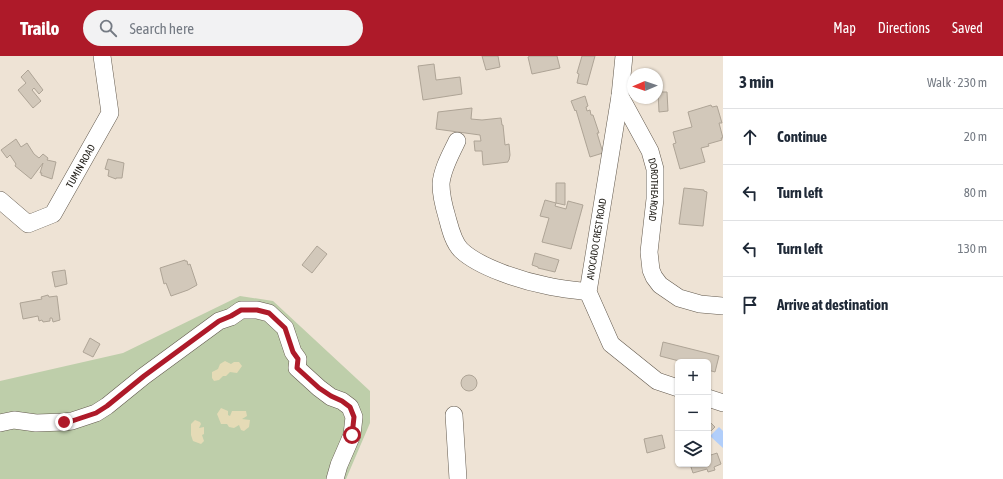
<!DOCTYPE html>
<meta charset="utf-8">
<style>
:root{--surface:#fff;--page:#f2f2f3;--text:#1f2937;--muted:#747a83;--line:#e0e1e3;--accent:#ae1a29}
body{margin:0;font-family:"Asap Condensed",sans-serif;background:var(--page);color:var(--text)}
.controls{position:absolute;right:12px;bottom:12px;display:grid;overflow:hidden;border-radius:6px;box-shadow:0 1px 3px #0004}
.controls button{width:36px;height:36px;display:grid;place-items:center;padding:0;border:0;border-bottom:1px solid var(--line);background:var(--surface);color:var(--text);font:20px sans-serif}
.compass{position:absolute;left:627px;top:12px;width:36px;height:36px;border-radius:50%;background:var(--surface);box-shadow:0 1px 3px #0004;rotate:268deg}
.stop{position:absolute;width:12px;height:12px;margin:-9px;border:3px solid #ae1a29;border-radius:50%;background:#fff}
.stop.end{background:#ae1a29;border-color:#fff;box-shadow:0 1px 4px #0008}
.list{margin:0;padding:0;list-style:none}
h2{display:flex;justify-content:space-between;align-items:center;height:52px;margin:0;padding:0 16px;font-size:17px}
h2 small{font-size:13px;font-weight:400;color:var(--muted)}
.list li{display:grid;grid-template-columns:26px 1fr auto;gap:12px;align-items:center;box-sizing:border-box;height:56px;padding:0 16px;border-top:1px solid var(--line)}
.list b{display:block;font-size:15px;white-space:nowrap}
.list em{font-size:13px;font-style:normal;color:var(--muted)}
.icon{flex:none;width:22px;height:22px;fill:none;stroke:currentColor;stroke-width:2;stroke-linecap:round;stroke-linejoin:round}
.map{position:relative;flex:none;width:723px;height:423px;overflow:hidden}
header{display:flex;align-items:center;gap:24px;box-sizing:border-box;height:56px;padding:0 20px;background:var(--accent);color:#fff}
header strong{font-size:19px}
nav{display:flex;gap:22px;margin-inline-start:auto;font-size:14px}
.search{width:280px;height:36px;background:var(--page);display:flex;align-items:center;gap:10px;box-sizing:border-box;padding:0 14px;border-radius:22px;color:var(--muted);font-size:15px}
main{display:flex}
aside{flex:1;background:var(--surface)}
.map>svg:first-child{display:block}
</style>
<header>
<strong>Trailo</strong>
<div class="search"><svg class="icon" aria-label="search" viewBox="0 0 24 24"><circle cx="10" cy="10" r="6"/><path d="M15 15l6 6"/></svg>Search here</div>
<nav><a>Map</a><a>Directions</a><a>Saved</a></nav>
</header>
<main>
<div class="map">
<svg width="723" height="423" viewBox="0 0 723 423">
<rect width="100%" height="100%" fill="#eee3d5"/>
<path fill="#beceaa" d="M240,240L273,245L370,335V367L346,423H0V325L123,297Z"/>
<g fill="#e5dbb6">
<path d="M225,305L231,308L234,306H239L242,310L237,317L230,316L226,320H223L219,324L214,325L212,322V316L218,313L220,308Z"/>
<path d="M221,352L228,355V359L230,360L232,355H246L247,360L242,363L250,364L249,371L244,375L241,374L239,369L234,372L229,371L227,368H221L217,358Z"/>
<path d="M195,364L200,366L201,368L199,372L204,371V378L202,379L204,385L201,388L193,385L191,379V368Z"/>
</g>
<path fill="#b1cefa" d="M719,371L723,375V392L710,380Z"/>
<g fill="#d2c8ba" stroke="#aea496">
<path d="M482,0H498L500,11L486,14Z"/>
<path d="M530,0H557L560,12L532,18L528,1Z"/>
<path d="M582,0H595L587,29L577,27L579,18L577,17Z"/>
<path d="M434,8L436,24L460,21L462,38L423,44L418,10Z"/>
<path d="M28,14L43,34L39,38L34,32L32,34L41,45L33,52L18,34L26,27L21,21Z"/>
<path d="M658,36H667L668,55L659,56Z"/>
<path d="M585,40L588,50L586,51L587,55L590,54L591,59H593L599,77H597L603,97L590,101L576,54L575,55L571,45Z"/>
<path d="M711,49L712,51L717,50L722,67H719L723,82H721L722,84L708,88L709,90L701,92L705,106L680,113L673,88L676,87L673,76L692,71L688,56Z"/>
<path d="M472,52L471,63L482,64L501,62L502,69H503L505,89L509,88L510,99L509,104L508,105V106L483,109L482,95H475L474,85H481L480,79L436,73L438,56Z"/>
<path d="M16,83L21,91L27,87L34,98L39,102L43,98L48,102L47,104L56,106L52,123L41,119L42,117H40L43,107L31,123L15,110L16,108L10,99L7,102L1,94Z"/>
<path d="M108,103L124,107L122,122H116V123L108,120L109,114L105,113Z"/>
<path d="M556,127H565V149L556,147Z"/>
<path d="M684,132L704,134V135L707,136L703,170L679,168Z"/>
<path d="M545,144L556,147L555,150L566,153L568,145L583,149L571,193L542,186L549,162L540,160Z"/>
<path d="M317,190L327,198L312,217L302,209Z"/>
<path d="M535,197L559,204L555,216L538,212V211L532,209Z"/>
<path d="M185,204V205H187L188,209L190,208L197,229L188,234L171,240L166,227L164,228L160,212Z"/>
<path d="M65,214L67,228L55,231L52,216Z"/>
<path d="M48,239L49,241L57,240L60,264L53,266L52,262H50V265L43,266L42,264L39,265L38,260L23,263L20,247L42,243L41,241Z"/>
<path d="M90,282L100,288L93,301L83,296Z"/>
<path d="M663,286L719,300L715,316L708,314V306H678L679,305L660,300Z"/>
<circle cx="469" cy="327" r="8"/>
<path d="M708,364L715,371L708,378Z"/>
<path d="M662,379L665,392L647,397L644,383Z"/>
<path d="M710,396L711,399L717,397L721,408L714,411L715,414L708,416L707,413L693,417L690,408H708V397Z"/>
</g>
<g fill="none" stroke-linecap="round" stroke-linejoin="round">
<g stroke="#635a4e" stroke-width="18">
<g id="minor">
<path id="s1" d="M624,0L620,40L650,95L655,113V143L649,196L651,214L654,221L660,229L679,242L700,248L723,250"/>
<path d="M620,40L588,236L611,288L657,325L678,332"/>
<path d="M457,85C451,98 442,113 441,128C441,138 444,151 447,161C450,172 453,186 461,194C480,212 523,225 548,230C561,233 575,234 588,236"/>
<path id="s2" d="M0,144L28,168L53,158L110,57L102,0"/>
<path d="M708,342L723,347"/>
<path d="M454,359L458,423"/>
<path d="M0,367L14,364L36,367L64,366L72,365L96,357L107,350L144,320L219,265L231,261L241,254H257L269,257L285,272L293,296L298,303L297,312L319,332L331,341L342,345L350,351L354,361L352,379L339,409L335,423"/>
</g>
</g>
<use href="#minor" stroke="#fff" stroke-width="17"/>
</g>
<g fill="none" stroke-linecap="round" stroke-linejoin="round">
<path stroke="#ae1a29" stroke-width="5" d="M64,366L72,365L96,357L107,350L144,320L219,265L231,260L241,254H257L269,257L285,272L293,296L298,303L297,312L319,332L331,340L342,345L350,351L354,361L352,379"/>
</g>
<g text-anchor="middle" stroke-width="3" stroke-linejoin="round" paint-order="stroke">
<g font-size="10" fill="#24211b" stroke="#fff">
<text dy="4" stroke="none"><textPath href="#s2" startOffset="119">TUMIN ROAD</textPath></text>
<text dy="4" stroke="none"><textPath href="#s1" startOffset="142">DOROTHEA ROAD</textPath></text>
<text transform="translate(596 183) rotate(-81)" y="4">AVOCADO CREST ROAD</text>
</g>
</g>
</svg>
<div class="controls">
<button>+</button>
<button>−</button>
<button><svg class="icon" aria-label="layers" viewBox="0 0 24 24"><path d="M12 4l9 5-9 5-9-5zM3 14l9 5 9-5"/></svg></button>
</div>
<svg class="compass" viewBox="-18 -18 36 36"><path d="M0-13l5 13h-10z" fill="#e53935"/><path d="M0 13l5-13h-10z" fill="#747a83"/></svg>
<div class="stop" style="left:352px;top:379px"></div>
<div class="stop end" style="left:64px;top:366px"></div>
</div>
<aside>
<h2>3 min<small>Walk · 230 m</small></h2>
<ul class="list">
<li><svg class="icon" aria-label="ahead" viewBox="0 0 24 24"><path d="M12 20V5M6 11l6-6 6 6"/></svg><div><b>Continue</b></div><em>20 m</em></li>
<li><svg class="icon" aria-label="left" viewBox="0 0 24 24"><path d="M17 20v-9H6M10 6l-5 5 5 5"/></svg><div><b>Turn left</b></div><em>80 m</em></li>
<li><svg class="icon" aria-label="left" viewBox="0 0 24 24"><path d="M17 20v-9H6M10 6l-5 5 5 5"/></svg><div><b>Turn left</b></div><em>130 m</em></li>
<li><svg class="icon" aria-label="arrive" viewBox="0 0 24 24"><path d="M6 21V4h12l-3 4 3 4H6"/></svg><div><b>Arrive at destination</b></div></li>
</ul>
</aside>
</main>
